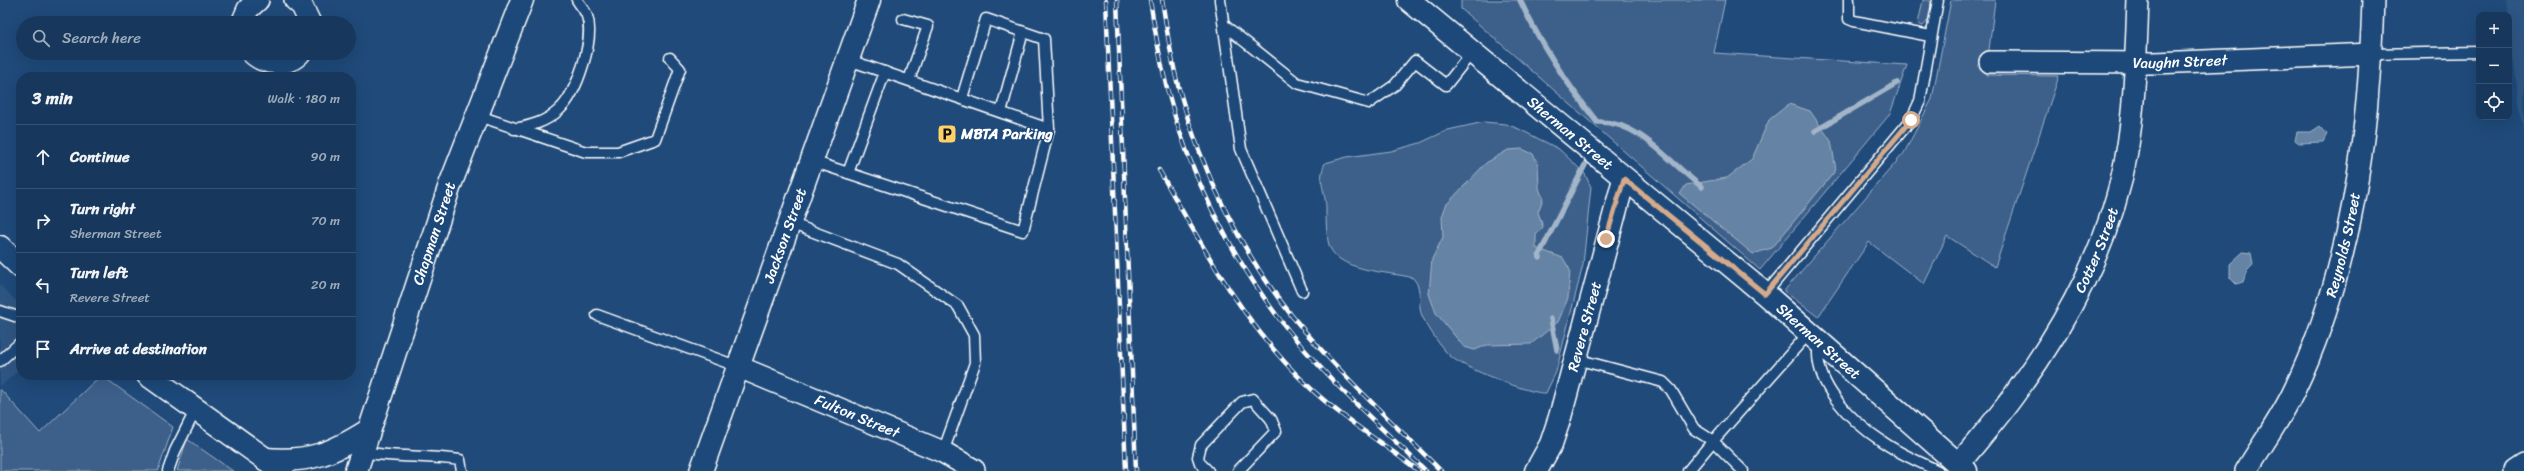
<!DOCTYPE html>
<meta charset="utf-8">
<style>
:root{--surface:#17385c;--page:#203f62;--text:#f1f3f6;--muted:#9eacbb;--line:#365272}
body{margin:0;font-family:Sriracha,sans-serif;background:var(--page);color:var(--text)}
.controls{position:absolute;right:12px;top:12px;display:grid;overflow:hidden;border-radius:8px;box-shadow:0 4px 16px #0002}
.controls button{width:36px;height:36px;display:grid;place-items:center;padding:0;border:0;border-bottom:1px solid var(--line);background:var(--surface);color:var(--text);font:20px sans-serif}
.stop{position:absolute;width:12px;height:12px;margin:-9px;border:3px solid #d6ab8b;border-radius:50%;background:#fff}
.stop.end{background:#d6ab8b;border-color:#fff;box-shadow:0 1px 4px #0008}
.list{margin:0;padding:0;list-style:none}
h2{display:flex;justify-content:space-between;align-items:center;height:52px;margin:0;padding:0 16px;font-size:17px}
h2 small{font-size:13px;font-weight:400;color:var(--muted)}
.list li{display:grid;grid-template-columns:26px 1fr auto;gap:12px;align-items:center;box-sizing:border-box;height:64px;padding:0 16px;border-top:1px solid var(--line)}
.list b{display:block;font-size:15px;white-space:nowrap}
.list p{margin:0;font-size:13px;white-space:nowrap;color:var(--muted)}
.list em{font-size:13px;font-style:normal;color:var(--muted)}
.icon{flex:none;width:22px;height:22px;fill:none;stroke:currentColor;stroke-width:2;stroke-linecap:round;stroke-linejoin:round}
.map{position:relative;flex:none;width:2524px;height:471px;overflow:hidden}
.search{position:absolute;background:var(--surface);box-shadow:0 4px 16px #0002;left:16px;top:16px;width:340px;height:44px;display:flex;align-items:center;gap:10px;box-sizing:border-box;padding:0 14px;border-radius:22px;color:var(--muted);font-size:15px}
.panel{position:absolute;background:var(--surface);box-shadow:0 4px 16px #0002;left:16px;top:72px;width:340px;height:308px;border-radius:16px}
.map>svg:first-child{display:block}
</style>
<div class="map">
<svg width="2524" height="471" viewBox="0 0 2524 471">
<rect width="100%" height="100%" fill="#1f4a7a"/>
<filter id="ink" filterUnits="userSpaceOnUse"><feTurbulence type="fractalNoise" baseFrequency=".025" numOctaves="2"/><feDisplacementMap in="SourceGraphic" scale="8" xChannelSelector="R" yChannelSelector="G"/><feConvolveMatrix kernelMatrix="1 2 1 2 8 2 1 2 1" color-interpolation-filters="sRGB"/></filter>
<g filter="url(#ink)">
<g fill="#2e5683">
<path d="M2507,0H2524V138L2511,41Z"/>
<path d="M0,285L21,306V368L0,387Z"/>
</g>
<g fill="#3c618b" stroke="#9eb0c5">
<path d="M1461,0H1725L1714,53L1907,65L1890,114L1760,270L1461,9Z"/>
<path d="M1923,0H1930C1932,8 1930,21 1923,26L1918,24Z"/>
<path d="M1951,0H1995L1986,75L2059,76L1995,267L1947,236L1924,284L1869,242L1818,317L1784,291L1904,153L1932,99Z"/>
<path d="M1484,122L1506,124L1519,129L1559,149L1585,174L1591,187L1583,265L1556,372L1546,393C1532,395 1461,367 1450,356C1440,347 1430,330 1423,318C1416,305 1424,290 1413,278C1390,271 1333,273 1328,241C1326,230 1326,218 1326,207C1325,189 1317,181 1325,163L1347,157L1391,151L1420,143L1448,130Z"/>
<path d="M101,375L173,427L158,471H0V389L40,433Z"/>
<path d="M187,439L233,471H177Z"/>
</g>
<g fill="#6583a4" stroke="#a3b5c8">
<path d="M1789,104L1810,111L1831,141L1836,170L1772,248L1753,254L1680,194L1686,185L1727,178L1752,159L1769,120Z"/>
<path d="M2320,126L2327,134L2323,142L2299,143L2295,140L2297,132H2311Z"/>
<path d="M1522,149L1533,154L1538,164L1539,188L1543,199L1538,212L1543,227L1536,235V248L1563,258L1570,270L1568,298L1558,322L1531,344L1487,345L1475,350L1464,347L1436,313L1429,294L1432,259L1443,237L1442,217L1446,205L1486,163L1508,150Z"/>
<path d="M2243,252L2251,253L2253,264L2247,270L2243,282L2236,284L2230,278V264Z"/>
</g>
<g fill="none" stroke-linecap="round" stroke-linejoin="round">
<g stroke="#a3b5c8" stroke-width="5.5">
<path d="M1520,0C1540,44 1567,84 1597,122C1640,120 1671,165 1702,187"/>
<path d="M1815,131L1897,83"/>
<path d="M1540,258L1539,255L1585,165"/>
<path d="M1551,319L1557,350"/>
</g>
<g stroke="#fff" stroke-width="13">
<g id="service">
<path d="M1220,0L1241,149L1302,291"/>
<path d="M1849,0V19L1854,21L1930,36"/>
<path d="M903,19L928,26L909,80"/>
<path d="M1224,25L1297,83L1369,103L1395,85L1415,61L1446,85L1473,51"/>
<path d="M2371,54L2479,52"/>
<path d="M962,98L986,19L1044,39L1049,129"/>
<path d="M1001,112L1023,32"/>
<path d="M476,115L586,152H618L655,139L680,69L670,58"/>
<path d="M514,129C531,126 546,122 559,110C577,94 595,39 587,16C585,10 580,5 577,0"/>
<path d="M812,161L1023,231L1049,129L849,60"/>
<path d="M848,173L885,72"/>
<path d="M790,223L898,264L958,306L974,335L975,363L943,452"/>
<path d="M1765,294L1911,120L1920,101L1938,0"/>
<path d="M0,311L21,318"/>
<path d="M597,315L739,367"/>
<path d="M1819,342C1811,383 1852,422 1883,442C1900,454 1920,462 1938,471"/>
<path d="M1576,359L1663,382L1671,390L1694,429L1713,441L1688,471"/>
<path d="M0,361L21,342"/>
<path d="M363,452C395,458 427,455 460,460L462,471"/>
<path d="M168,471L175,451L196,409"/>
<path d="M1208,471L1200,463L1198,457L1201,445L1242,402L1253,399L1271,419L1276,431L1238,471"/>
<path d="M1743,471L1713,441L1809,333"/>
</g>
</g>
<g stroke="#fff" stroke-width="24">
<g id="minor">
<path d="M295,0L302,6L310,23"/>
<path d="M242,23L248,9L258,0"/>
<path d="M252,53C265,65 287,67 300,53"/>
<path id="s1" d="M1990,62L2155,63L2371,54"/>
<path id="s2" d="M739,367L943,452L974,470"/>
<path id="s3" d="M1958,465C1978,440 1999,417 2017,391C2067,323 2111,241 2126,157C2135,108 2136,50 2138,0"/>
<path id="s4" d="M2246,471C2261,446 2280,420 2293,393C2352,271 2369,134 2373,0"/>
<path d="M2515,471L2524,465"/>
</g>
</g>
<g stroke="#fff" stroke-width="25">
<g id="tertiary">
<path d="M265,459C309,463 333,453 369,430"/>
<path id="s5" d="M701,471L869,0"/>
<path id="s6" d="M1536,471L1551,444L1560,417L1624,179"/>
</g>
</g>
<g stroke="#fff" stroke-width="25">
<g id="secondary">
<path id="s7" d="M1409,0L1765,294L1966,471"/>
<path d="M0,247L21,267"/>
<path d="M148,375L282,471"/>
<path id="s8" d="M356,471L450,185L522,0"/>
</g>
</g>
<use href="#service" stroke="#1f4a7a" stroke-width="10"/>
<use href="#minor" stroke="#1f4a7a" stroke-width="21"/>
<use href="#tertiary" stroke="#1f4a7a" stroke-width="22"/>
<use href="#secondary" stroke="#1f4a7a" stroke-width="22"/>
<g stroke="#fff" stroke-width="4.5">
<g id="rail">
<path d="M1106,0L1126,471"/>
<path d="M1117,0L1136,471"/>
<path d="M1150,0C1155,31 1160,62 1168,92C1189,174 1230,254 1281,321C1323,376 1377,423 1426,471"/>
<path d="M1162,0C1167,30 1171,60 1179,89C1201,169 1240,251 1292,316C1337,371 1390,420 1441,471"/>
<path d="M1159,170C1202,245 1243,324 1306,384C1340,417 1381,442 1419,471"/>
</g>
</g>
<use href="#rail" stroke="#1f4a7a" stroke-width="3" stroke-dasharray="9" stroke-linecap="butt"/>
</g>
</g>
<g fill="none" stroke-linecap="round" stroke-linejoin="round" filter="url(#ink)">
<path stroke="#d6ab8b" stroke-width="5" d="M1606,239L1624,179L1765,294L1911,120"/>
</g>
<defs>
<g id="parking-square" transform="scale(1)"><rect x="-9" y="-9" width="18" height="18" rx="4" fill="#ffd166" stroke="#1f4a7a"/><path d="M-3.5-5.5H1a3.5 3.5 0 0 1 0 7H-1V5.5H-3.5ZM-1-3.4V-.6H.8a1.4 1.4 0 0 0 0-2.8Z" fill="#111"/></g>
</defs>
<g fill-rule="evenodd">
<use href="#parking-square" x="947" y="134"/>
</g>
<g text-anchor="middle" stroke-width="3" stroke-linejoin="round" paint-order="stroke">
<g font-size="15" fill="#fff" stroke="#1f4a7a">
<text dy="5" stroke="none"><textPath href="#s1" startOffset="190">Vaughn Street</textPath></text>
<text dy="5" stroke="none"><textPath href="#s7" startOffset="209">Sherman Street</textPath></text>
<text dy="5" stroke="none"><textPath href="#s8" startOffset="250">Chapman Street</textPath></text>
<text dy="5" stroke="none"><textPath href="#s5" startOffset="250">Jackson Street</textPath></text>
<text dy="5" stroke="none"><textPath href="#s4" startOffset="248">Reynolds Street</textPath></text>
<text dy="5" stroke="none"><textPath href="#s3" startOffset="257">Cotter Street</textPath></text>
<text dy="5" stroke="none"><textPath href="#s6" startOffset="153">Revere Street</textPath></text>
<text dy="5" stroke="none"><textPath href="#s7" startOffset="533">Sherman Street</textPath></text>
<text dy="5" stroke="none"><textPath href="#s2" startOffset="128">Fulton Street</textPath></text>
</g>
<g font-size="15" font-weight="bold" fill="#fff" stroke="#1f4a7a" text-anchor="start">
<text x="961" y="139">MBTA Parking</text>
</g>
</g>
</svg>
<div class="controls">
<button>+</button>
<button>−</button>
<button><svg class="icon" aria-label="locate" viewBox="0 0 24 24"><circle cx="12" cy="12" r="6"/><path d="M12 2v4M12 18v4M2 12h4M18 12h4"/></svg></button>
</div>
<div class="stop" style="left:1911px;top:120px"></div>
<div class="stop end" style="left:1606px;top:239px"></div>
<div class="search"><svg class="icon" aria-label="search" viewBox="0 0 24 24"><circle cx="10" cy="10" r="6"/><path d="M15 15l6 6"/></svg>Search here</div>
<section class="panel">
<h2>3 min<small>Walk · 180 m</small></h2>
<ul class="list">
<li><svg class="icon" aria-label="ahead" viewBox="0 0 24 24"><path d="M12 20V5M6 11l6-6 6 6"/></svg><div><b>Continue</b></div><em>90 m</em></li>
<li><svg class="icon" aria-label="right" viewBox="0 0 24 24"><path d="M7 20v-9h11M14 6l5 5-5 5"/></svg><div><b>Turn right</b><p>Sherman Street</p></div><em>70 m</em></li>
<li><svg class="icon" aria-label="left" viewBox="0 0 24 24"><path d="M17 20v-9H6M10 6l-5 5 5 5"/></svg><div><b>Turn left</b><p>Revere Street</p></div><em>20 m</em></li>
<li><svg class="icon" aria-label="arrive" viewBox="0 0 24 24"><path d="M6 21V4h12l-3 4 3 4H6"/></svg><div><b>Arrive at destination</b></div></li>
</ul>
</section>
</div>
